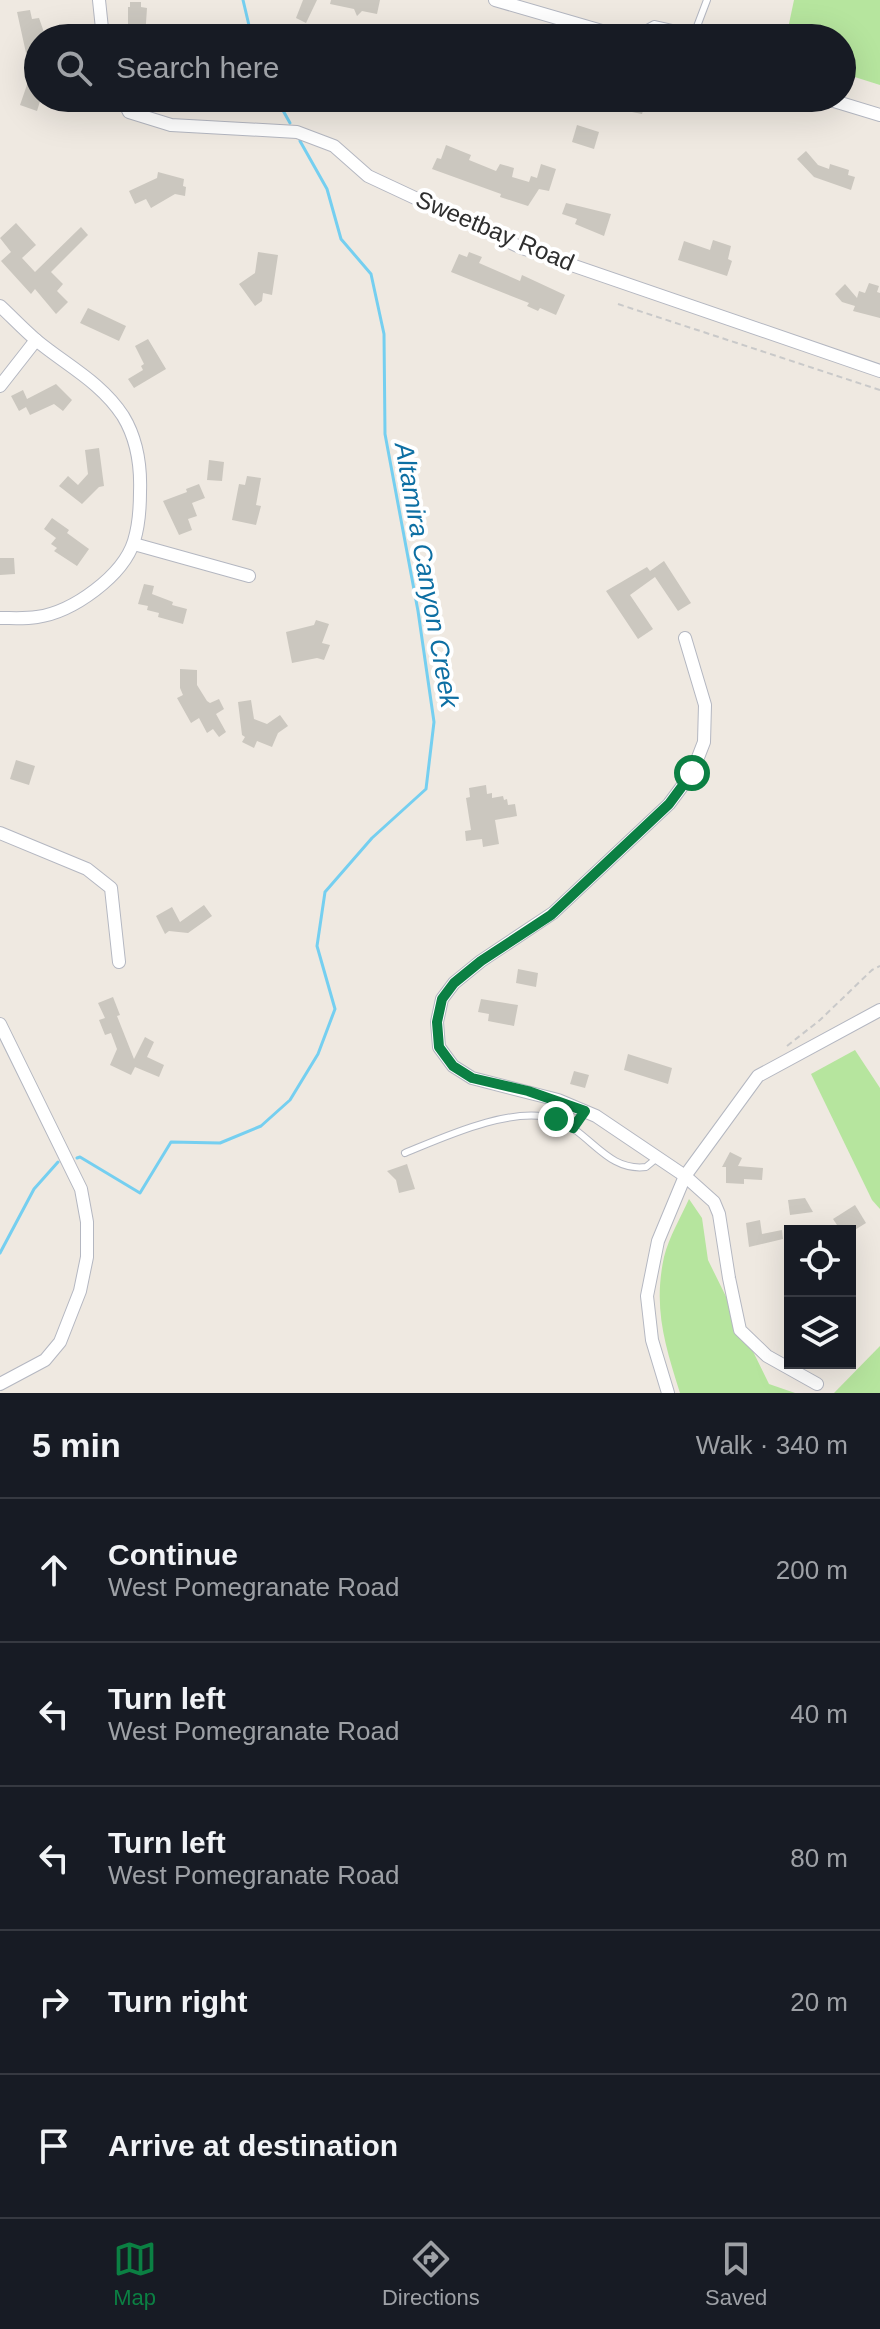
<!DOCTYPE html>
<meta charset="utf-8">
<style>
:root{--surface:#171b24;--page:#20242c;--text:#f1f3f6;--muted:#9ea1a6;--line:#363941;--accent:#0b8043}
body{margin:0;font-family:Arial,sans-serif;background:var(--page);color:var(--text)}
.controls{position:absolute;right:24px;bottom:24px;display:grid;overflow:hidden;border-radius:0px;box-shadow:0 8px 32px #0002}
.controls button{width:72px;height:72px;display:grid;place-items:center;padding:0;border:0;border-bottom:2px solid var(--line);background:var(--surface);color:var(--text);font:40px sans-serif}
.stop{position:absolute;width:24px;height:24px;margin:-18px;border:6px solid #0b8043;border-radius:50%;background:#fff}
.stop.end{background:#0b8043;border-color:#fff;box-shadow:0 2px 8px #0008}
.list{margin:0;padding:0;list-style:none}
h2{display:flex;justify-content:space-between;align-items:center;height:104px;margin:0;padding:0 32px;font-size:34px}
h2 small{font-size:26px;font-weight:400;color:var(--muted)}
.list li{display:grid;grid-template-columns:52px 1fr auto;gap:24px;align-items:center;box-sizing:border-box;height:144px;padding:0 32px;border-top:2px solid var(--line)}
.list b{display:block;font-size:30px;white-space:nowrap}
.list p{margin:0;font-size:26px;white-space:nowrap;color:var(--muted)}
.list em{font-size:26px;font-style:normal;color:var(--muted)}
.icon{flex:none;width:44px;height:44px;fill:none;stroke:currentColor;stroke-width:2;stroke-linecap:round;stroke-linejoin:round}
.map{position:relative;flex:none;width:880px;height:1393px;overflow:hidden}
.search{position:absolute;background:var(--surface);box-shadow:0 8px 32px #0002;left:24px;right:24px;top:24px;height:88px;display:flex;align-items:center;gap:20px;box-sizing:border-box;padding:0 28px;border-radius:44px;color:var(--muted);font-size:30px}
.sheet{height:824px;background:var(--surface)}
nav{display:flex;justify-content:space-around;align-items:center;box-sizing:border-box;height:112px;border-top:2px solid var(--line);background:var(--surface);font-size:22px;color:var(--muted)}
nav a{display:grid;justify-items:center;gap:4px}
nav .on{color:var(--accent)}
.map>svg:first-child{display:block}
</style>
<div class="map">
<svg width="880" height="1393" viewBox="0 0 880 1393">
<rect width="100%" height="100%" fill="#efe9e1"/>
<g fill="#b6e59e">
<path d="M794,0H880V85L842,73V38H786Z"/>
<path d="M855,1050L880,1088V1209L872,1200L811,1074Z"/>
<path d="M689,1199L702,1218L708,1260L769,1384L795,1393H680C665,1345 653,1308 664,1257C669,1237 681,1217 689,1199Z"/>
<path d="M880,1346V1393H834Z"/>
</g>
<g fill="none" stroke-linecap="round" stroke-linejoin="round">
<g stroke="#75cff0" stroke-width="3">
<path d="M243,0L252,38"/>
<path d="M276,98L290,123"/>
<path d="M77,1158L80,1157L140,1193L171,1142L220,1143L261,1126L290,1100L318,1054L335,1009L317,946L325,892L372,838L426,789L434,722L418,611L385,434L384,334L371,274L341,239L327,189L300,141"/>
<path d="M0,1253L34,1189L58,1162"/>
</g>
</g>
<g fill="#cbc7bf">
<path d="M303,0H317L306,23L296,18Z"/>
<path d="M331,0H380L377,14L362,11L357,16L354,9L330,4Z"/>
<path d="M130,2H141V7L147,8L145,38H128V7H130Z"/>
<path d="M30,10L32,19L39,18L46,38H38V50L26,53L17,12Z"/>
<path d="M38,75V98H41L37,111L20,105L29,79Z"/>
<path d="M605,98H647L642,114L602,106Z"/>
<path d="M577,125L599,132L594,149L572,142Z"/>
<path d="M446,145L471,155L469,160L496,171L500,164L514,168L512,177L529,182L531,176L537,178L541,164L556,169L549,191L539,189L528,206L500,197L501,194L432,169L437,158L441,159Z"/>
<path d="M806,151L818,165L829,169L830,164L849,170L848,175L855,177L851,190L814,177L797,159Z"/>
<path d="M158,172L184,179L183,186L186,187L185,196L175,194L151,208L146,199L135,204L129,191L157,178Z"/>
<path d="M566,203L611,214L604,236L575,224L577,219L562,214Z"/>
<path d="M16,223L36,245L22,258L35,272L81,227L88,235L51,272L63,284L57,291L68,302L56,314L35,289L31,294L1,261L11,252L0,238Z"/>
<path d="M713,240L731,246L728,259L732,261L727,276L678,260L684,241L710,250Z"/>
<path d="M258,252L278,255L272,295L263,293L262,301L255,306L239,284L255,273Z"/>
<path d="M469,252L482,257L479,263L520,281L522,275L565,295L556,315L540,308L538,311L527,306L529,303L451,272L459,254L467,257Z"/>
<path d="M869,283L879,286L877,292L880,293V318L853,311L855,306L842,302L835,294L845,284L857,298L859,291L865,293Z"/>
<path d="M88,308L126,326L119,341L80,323Z"/>
<path d="M148,339L166,369L134,388L128,379L143,370L141,366L144,364L135,346Z"/>
<path d="M56,384L72,400L63,411L54,404L30,415L26,407L19,411L11,396L23,390L27,399Z"/>
<path d="M99,448L104,486L99,487L82,504L59,486L68,476L78,485L88,474L85,450Z"/>
<path d="M209,460L224,462L222,481L207,480Z"/>
<path d="M247,476L261,478L256,505L261,506L256,525L232,520L239,484L245,485Z"/>
<path d="M199,484L205,498L192,503L197,516L188,519L192,530L179,535L163,501L187,492L186,489Z"/>
<path d="M52,518L69,530L67,533L89,549L77,566L54,551L57,548L51,544L56,538L44,529Z"/>
<path d="M0,558H14L15,574L0,575Z"/>
<path d="M664,561L691,603L678,611L655,577L630,595L653,629L638,639L606,591L647,567L650,571Z"/>
<path d="M144,584L154,586L152,594L173,602L172,605L187,609L183,624L158,617L159,613L147,610L148,606L138,604Z"/>
<path d="M316,620L329,624L322,643L330,645L324,660L317,658L292,663L286,632L314,625Z"/>
<path d="M180,669L197,670V685L207,701L210,703L219,699L224,709L216,714L226,732L219,737L213,729L207,733L199,718L191,723L177,698L183,695L180,688Z"/>
<path d="M251,700L254,719L267,724L280,715L288,726L278,733L272,747L257,741L254,748L242,742L245,737L242,735L238,702Z"/>
<path d="M16,760L35,766L29,785L10,779Z"/>
<path d="M486,785L487,794L492,793V798L503,796L504,800L507,799L508,805L515,804L517,816L495,820L499,844L483,847L482,839L466,841L465,831L471,830L466,798L470,797L469,788Z"/>
<path d="M204,905L212,916L188,933L169,931L165,934L156,916L172,907L180,922Z"/>
<path d="M518,969L538,973L536,987L516,983Z"/>
<path d="M113,997L120,1015L117,1016L134,1059L145,1037L154,1042L147,1057L164,1065L159,1077L135,1067L131,1075L110,1065L117,1049L111,1033L105,1035L99,1020L105,1018L98,1003Z"/>
<path d="M481,999L518,1005L514,1026L488,1021L489,1014L478,1012Z"/>
<path d="M628,1054L672,1068L668,1084L624,1070Z"/>
<path d="M574,1071L589,1075L585,1088L570,1084Z"/>
<path d="M730,1152L742,1158L738,1166L763,1168L762,1180L744,1179V1184L726,1183V1167H722Z"/>
<path d="M407,1164L415,1189L399,1193L396,1180L387,1171Z"/>
<path d="M805,1198L813,1212L790,1215L788,1200Z"/>
<path d="M855,1205L866,1223L853,1231H841L833,1219Z"/>
<path d="M760,1220L762,1234L782,1230L783,1239L749,1247L746,1223Z"/>
</g>
<g fill="none" stroke-linecap="round" stroke-linejoin="round">
<g stroke="#b4b7c1" stroke-width="8">
<g id="service">
<path d="M693,37L707,0"/>
<path d="M639,38L645,29L654,24L690,32L693,38"/>
<path d="M405,1153C444,1137 513,1105 555,1119C590,1131 606,1172 646,1167L657,1158"/>
</g>
</g>
<g stroke="#b4b7c1" stroke-width="14">
<g id="minor">
<path d="M99,0L103,38"/>
<path d="M495,0L626,38"/>
<path d="M122,98L129,112L171,125L297,132L334,146L368,176L522,248L880,371"/>
<path d="M824,98L880,115"/>
<path d="M0,306C12,317 23,329 36,340C66,365 101,382 123,416C137,439 141,466 140,492C140,509 139,525 134,541C123,576 73,612 37,617C25,619 12,618 0,618"/>
<path d="M0,386L36,340"/>
<path d="M134,544L249,576"/>
<path d="M685,638L705,705L704,742L692,773L669,804L553,913L481,961L454,983L442,999L437,1022L439,1047L453,1066L472,1078L558,1100L596,1116L685,1176L714,1202L719,1214L729,1278L740,1330L767,1356L817,1384"/>
<path d="M0,833L87,869L111,888L119,962"/>
<path d="M0,1024L81,1189L87,1222V1257L80,1291L60,1342L45,1360L0,1384"/>
<path d="M668,1393L652,1340L647,1296L658,1241L685,1176L758,1076L880,1010"/>
</g>
</g>
<g stroke="#c9c9c9" stroke-width="2" stroke-dasharray="6 4" stroke-linecap="butt">
<path d="M618,304L880,390"/>
<path d="M787,1046L820,1020L872,970L880,966"/>
</g>
<use href="#service" stroke="#fff" stroke-width="6"/>
<use href="#minor" stroke="#fff" stroke-width="12"/>
</g>
<g fill="none" stroke-linecap="round" stroke-linejoin="round">
<path stroke="#0b8043" stroke-width="10" d="M556,1119L573,1128L585,1111L528,1091L472,1078L453,1066L439,1047L437,1022L442,999L454,983L481,961L551,915L669,804L692,773"/>
</g>
<g text-anchor="middle" stroke-width="8" stroke-linejoin="round" paint-order="stroke">
<g font-size="24" fill="#2e2e2e" stroke="#fff">
<text transform="translate(495 231) rotate(23)" y="8">Sweetbay Road</text>
</g>
<g font-size="26" font-style="italic" fill="#0d6fa3" stroke="#fff">
<text transform="translate(427 575) rotate(80)" y="9">Altamira Canyon Creek</text>
</g>
</g>
</svg>
<div class="controls">
<button><svg class="icon" aria-label="locate" viewBox="0 0 24 24"><circle cx="12" cy="12" r="6"/><path d="M12 2v4M12 18v4M2 12h4M18 12h4"/></svg></button>
<button><svg class="icon" aria-label="layers" viewBox="0 0 24 24"><path d="M12 4l9 5-9 5-9-5zM3 14l9 5 9-5"/></svg></button>
</div>
<div class="stop" style="left:692px;top:773px"></div>
<div class="stop end" style="left:556px;top:1119px"></div>
<div class="search"><svg class="icon" aria-label="search" viewBox="0 0 24 24"><circle cx="10" cy="10" r="6"/><path d="M15 15l6 6"/></svg>Search here</div>
</div>
<section class="sheet">
<h2>5 min<small>Walk · 340 m</small></h2>
<ul class="list">
<li><svg class="icon" aria-label="ahead" viewBox="0 0 24 24"><path d="M12 20V5M6 11l6-6 6 6"/></svg><div><b>Continue</b><p>West Pomegranate Road</p></div><em>200 m</em></li>
<li><svg class="icon" aria-label="left" viewBox="0 0 24 24"><path d="M17 20v-9H6M10 6l-5 5 5 5"/></svg><div><b>Turn left</b><p>West Pomegranate Road</p></div><em>40 m</em></li>
<li><svg class="icon" aria-label="left" viewBox="0 0 24 24"><path d="M17 20v-9H6M10 6l-5 5 5 5"/></svg><div><b>Turn left</b><p>West Pomegranate Road</p></div><em>80 m</em></li>
<li><svg class="icon" aria-label="right" viewBox="0 0 24 24"><path d="M7 20v-9h11M14 6l5 5-5 5"/></svg><div><b>Turn right</b></div><em>20 m</em></li>
<li><svg class="icon" aria-label="arrive" viewBox="0 0 24 24"><path d="M6 21V4h12l-3 4 3 4H6"/></svg><div><b>Arrive at destination</b></div></li>
</ul>
</section>
<nav>
<a class="on"><svg class="icon" aria-label="map" viewBox="0 0 24 24"><path d="M3 6l6-2 6 2 6-2v14l-6 2-6-2-6 2zM9 4v14M15 6v14"/></svg>Map</a>
<a><svg class="icon" aria-label="directions" viewBox="0 0 24 24"><path d="M12 3l9 9-9 9-9-9zM9 14v-3h6M13 9l2 2-2 2"/></svg>Directions</a>
<a><svg class="icon" aria-label="saved" viewBox="0 0 24 24"><path d="M7 4h10v16l-5-4-5 4z"/></svg>Saved</a>
</nav>
